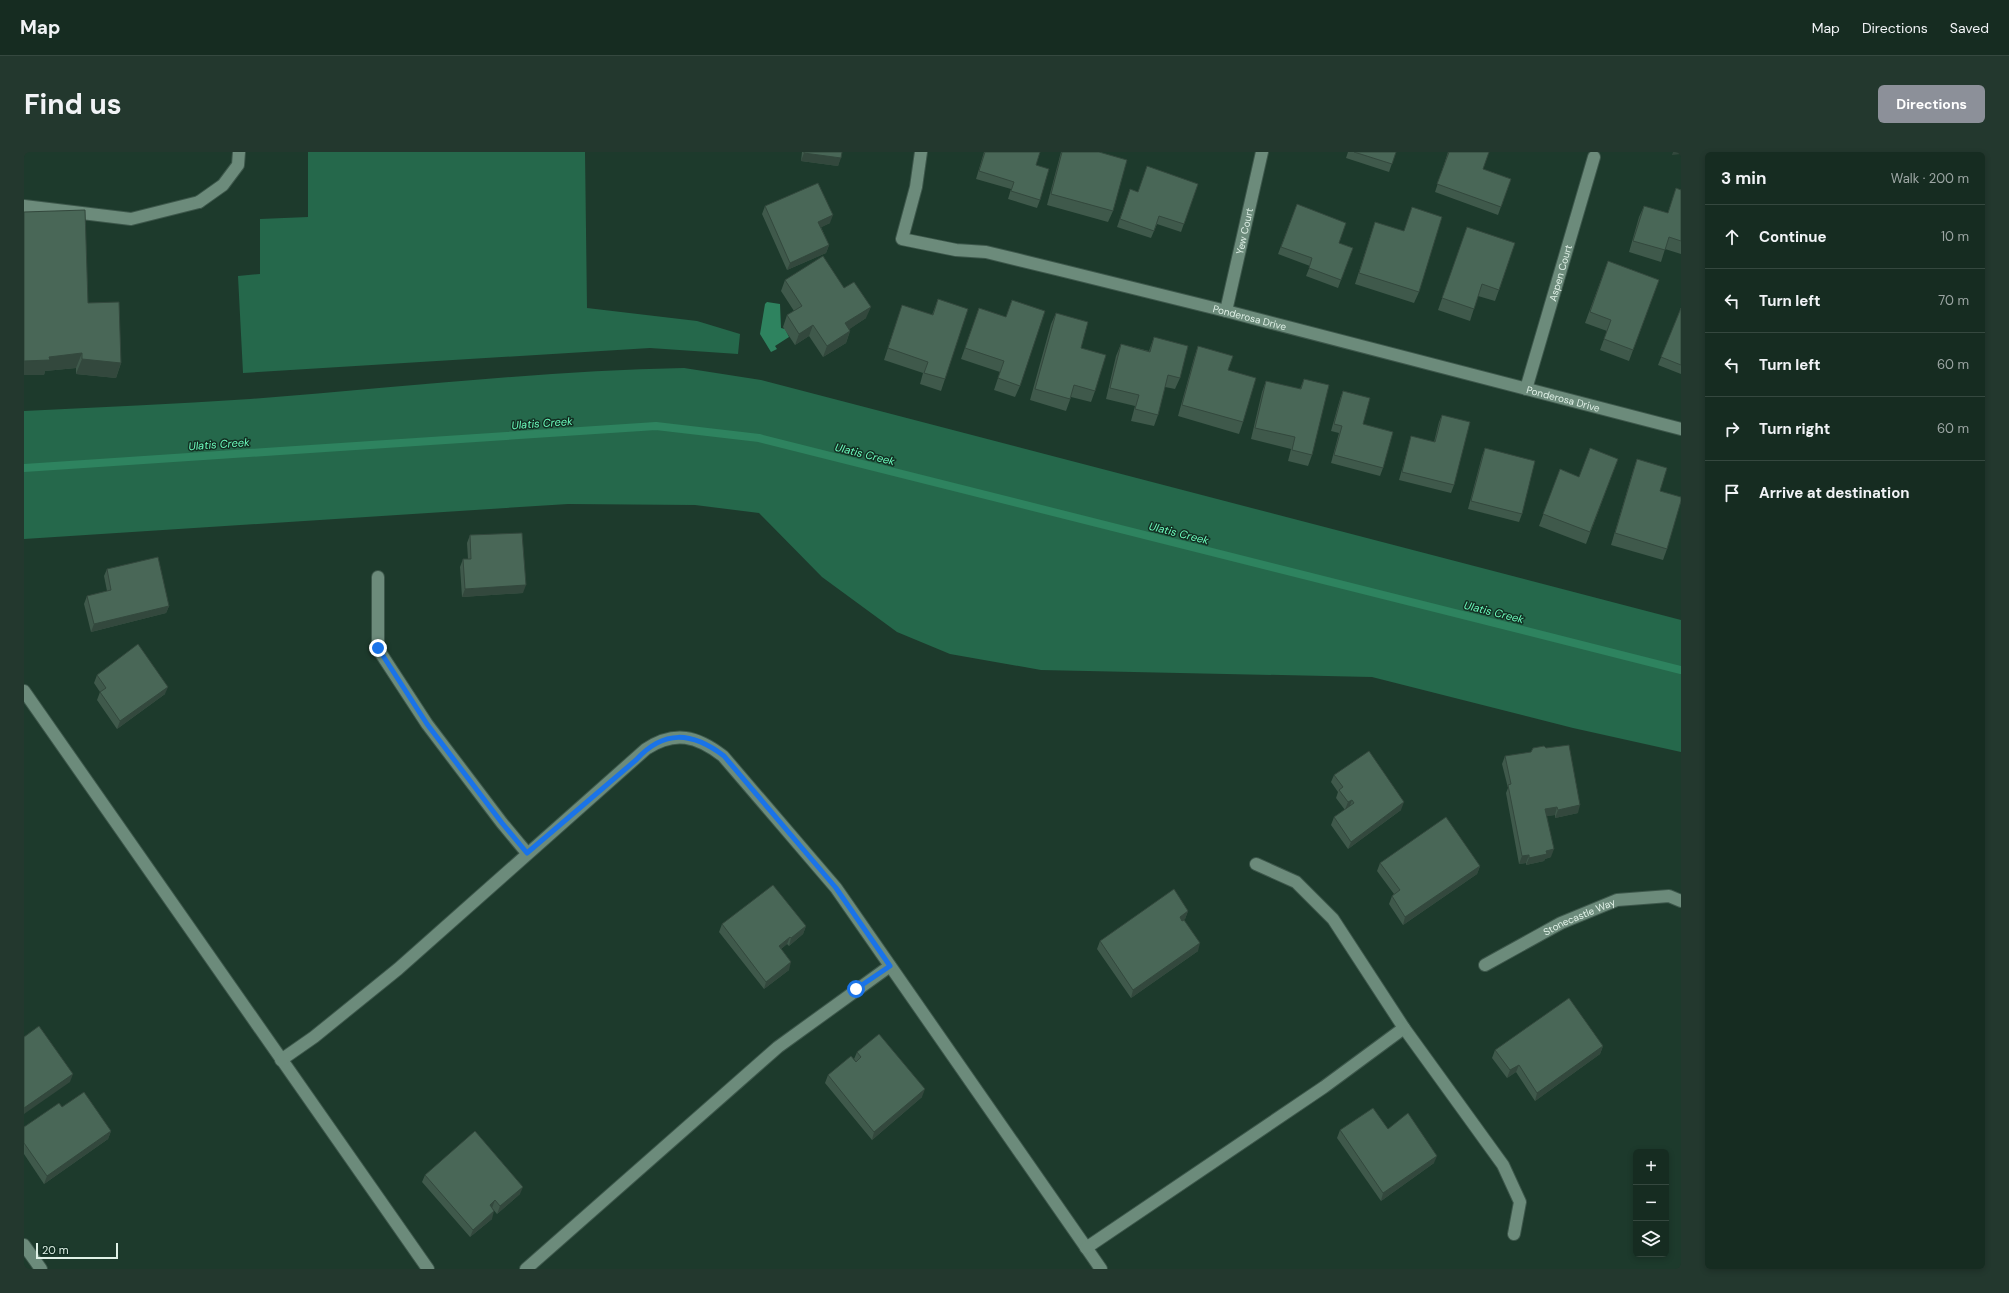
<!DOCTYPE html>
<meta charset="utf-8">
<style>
:root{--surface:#162c21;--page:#23382e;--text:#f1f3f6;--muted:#9ea7a5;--line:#35483f;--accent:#8c9099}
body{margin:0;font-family:"DM Sans",sans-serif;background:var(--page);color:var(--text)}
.controls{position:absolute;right:12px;bottom:12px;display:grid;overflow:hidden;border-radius:6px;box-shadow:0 2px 6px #0003}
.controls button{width:36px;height:36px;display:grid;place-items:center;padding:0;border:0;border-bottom:1px solid var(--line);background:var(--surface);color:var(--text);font:20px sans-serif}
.scale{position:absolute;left:12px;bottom:10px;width:82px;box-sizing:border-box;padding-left:4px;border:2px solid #e0f1e7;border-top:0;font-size:11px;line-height:14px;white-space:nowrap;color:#e0f1e7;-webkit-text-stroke:3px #122f22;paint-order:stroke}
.stop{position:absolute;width:12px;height:12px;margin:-9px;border:3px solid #1a73e8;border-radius:50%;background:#fff}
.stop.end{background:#1a73e8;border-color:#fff;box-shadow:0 1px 4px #0008}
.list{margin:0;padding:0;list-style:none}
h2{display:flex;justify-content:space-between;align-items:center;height:52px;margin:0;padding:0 16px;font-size:17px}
h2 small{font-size:13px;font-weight:400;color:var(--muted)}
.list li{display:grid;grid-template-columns:26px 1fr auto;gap:12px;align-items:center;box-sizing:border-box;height:64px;padding:0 16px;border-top:1px solid var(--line)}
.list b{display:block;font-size:15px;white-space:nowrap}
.list em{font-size:13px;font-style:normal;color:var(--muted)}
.icon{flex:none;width:22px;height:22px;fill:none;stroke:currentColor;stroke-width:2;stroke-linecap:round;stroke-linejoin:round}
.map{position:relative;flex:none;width:1657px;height:1117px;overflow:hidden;border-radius:6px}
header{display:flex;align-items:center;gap:24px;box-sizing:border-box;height:56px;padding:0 20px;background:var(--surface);border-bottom:1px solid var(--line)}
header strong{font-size:19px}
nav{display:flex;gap:22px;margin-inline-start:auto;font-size:14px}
.intro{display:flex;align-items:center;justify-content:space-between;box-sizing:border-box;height:96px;padding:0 24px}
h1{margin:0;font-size:28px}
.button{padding:10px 18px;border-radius:6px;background:var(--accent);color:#fff;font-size:14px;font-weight:700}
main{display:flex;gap:24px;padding:0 24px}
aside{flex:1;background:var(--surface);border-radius:6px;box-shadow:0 2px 6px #0003}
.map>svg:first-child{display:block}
</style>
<header>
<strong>Map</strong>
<nav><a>Map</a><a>Directions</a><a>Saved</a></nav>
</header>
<div class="intro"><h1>Find us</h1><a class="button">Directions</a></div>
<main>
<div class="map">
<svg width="1657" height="1117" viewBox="0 0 1657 1117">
<rect width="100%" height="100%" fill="#1d3a2c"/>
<g fill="#25684b">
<path d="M284,0H561L563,156L673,169L716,182L714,202L626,196L219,221L214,124L236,122V67L284,65Z"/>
<path d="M660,216L737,228L1657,468V600L1549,576L1348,525L1017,518L926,502L873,480L798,425L735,361L671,353L544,352L0,387V259C75,255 151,252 226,247C370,236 515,219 660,216Z"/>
</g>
<path fill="#2e835f" d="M743,150L756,152L757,176L761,177L765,185L751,194L753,197L747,200L736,182L741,152Z"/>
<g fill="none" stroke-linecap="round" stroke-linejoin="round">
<path stroke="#2e835f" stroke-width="8" d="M0,316L632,274L735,286L1657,518"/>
<g stroke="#3d574b" stroke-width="14">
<path id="lane" d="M0,54L107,67L175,50"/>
</g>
<g stroke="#3d574b" stroke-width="14">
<g id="street">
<path id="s1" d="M897,0L892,35L878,87L932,98L962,100L1036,118L1202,159L1657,277"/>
<path d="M175,50L199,33L214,13L215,0"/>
<path id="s2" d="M1202,159L1238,0"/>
<path id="s3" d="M1502,237L1570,5"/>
<path d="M354,425V497L403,572L478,671L503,701"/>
<path d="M0,539L404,1117"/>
<path d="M1232,712L1272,730L1309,767L1380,876L1479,1013L1496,1050L1490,1082"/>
<path id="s4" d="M1461,813L1537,771L1593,748L1645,744L1657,749"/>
<path d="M257,908L290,885L374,817L622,597C651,578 673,584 699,604L812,736L1077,1117"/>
<path d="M0,1093L17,1117"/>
<path d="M1062,1096L1300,935L1380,876"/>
<path d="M502,1117L754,895L866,814"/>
</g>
</g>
<use href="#lane" stroke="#6c8b7b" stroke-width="12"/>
<use href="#street" stroke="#6c8b7b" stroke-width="12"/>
</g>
<g fill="#3f594b">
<path d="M778,0H818L814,14L777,9Z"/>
<path d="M960,0H1016L1012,13L1016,48L1013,56L984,47L987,37L952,27Z"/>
<path d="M1037,0H1075L1089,59L1084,70L1023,53Z"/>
<path d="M1324,0H1372L1365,20L1322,6Z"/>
<path d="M1424,0L1459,17L1487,27L1474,63L1411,40Z"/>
<path d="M1174,32L1157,80L1133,72L1127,86L1093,75L1106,37L1114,40Z"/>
<path d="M1652,36L1657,38V102L1641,97L1637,110L1605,100L1615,65L1620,54L1644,61Z"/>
<path d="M1273,52L1315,91L1329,96L1314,136L1282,124L1286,114L1254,102Z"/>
<path d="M741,54L806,71L797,75L805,93L802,101L763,118L738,62Z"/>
<path d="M1388,55L1395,140L1390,151L1331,132L1351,70L1380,79Z"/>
<path d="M0,60L64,151L97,211L92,226L52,222V216L21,219L20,223H0Z"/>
<path d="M1443,75L1475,138L1471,149L1454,144L1446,169L1414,158Z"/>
<path d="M1584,109L1635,128L1605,209L1576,198L1583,179L1561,171Z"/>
<path d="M761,128L820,136L842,166L825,177L826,179L822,191L799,205L785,184L771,193L759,175L763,163L770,159L757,139Z"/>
<path d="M914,147L921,227L917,239L896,232L899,221L860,208L878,153L908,163Z"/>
<path d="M988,148L996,234L991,245L970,238L976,220L937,207L955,156L982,165Z"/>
<path d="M1657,156V222L1634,213Z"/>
<path d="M1032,161L1057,196L1071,239L1067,250L1047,245L1042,259L1006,248L1027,172Z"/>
<path d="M1130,185L1156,226L1151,237L1141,235L1134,263L1130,274L1107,269L1111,254L1082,247L1092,204L1097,192L1125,199Z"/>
<path d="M1174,194L1204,218L1219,270L1215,282L1154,264L1170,206Z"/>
<path d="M1280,227L1288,303L1284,314L1264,309L1267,297L1227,287L1238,240L1242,229L1276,237Z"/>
<path d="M1319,239L1339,272L1359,316L1356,324L1307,311L1315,281L1307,279L1316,247Z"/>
<path d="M1418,263L1430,333L1427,341L1375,328L1385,292L1387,284L1410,290L1415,270Z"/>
<path d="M1461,296L1498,362L1495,370L1444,357L1458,304Z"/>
<path d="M1594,307L1562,392L1515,374L1536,317L1555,325Z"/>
<path d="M1613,307L1636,339L1643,397L1639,408L1587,393L1609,319Z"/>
<path d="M446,383L499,441L438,445L436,415L439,407H444L443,391Z"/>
<path d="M83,417L145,454L142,461L67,480L60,452L63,444L83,439L80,424Z"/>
<path d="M73,523L141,542L93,577L73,548L76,540L70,531Z"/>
<path d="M1481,604L1554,661L1531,666V663L1522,664L1527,705L1521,707L1520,709L1502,713V711L1495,712L1482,641L1484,636L1478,612Z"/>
<path d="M1310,623L1377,658L1324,697L1307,673L1310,665L1321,658L1312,646L1314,640L1307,630Z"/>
<path d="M1356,711L1456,714L1453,722L1379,773L1365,752L1368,744L1370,742L1353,719Z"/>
<path d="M1164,759L1161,767L1159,768L1174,799L1107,846L1073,797L1076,789Z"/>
<path d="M698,772L782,774L779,782L765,794L763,792L757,797L765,818L740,837L695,780Z"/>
<path d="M1579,894L1576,902L1511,949L1492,920L1483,926L1468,906L1471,898Z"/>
<path d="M833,900L898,945L848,988L801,931L804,923L832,910L830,907Z"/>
<path d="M38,955L87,979L84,987L20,1032L0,1002V975Z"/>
<path d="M1364,977L1410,1011L1357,1049L1313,986L1316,978Z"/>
<path d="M401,1023L496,1042L473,1062L468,1056V1067L446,1085L398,1030Z"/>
</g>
<g fill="#33483d">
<path d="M1649,0H1657V2L1648,3Z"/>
<path d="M780,1L817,6L814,14L777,9Z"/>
<path d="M809,63L806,71L792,78L794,70Z"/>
<path d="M805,93L802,101L763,118L766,111Z"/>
<path d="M847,155L842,166L817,183L821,171Z"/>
<path d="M789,173L785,184L771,193L775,182Z"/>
<path d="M826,179L822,191L799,205L803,194Z"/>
<path d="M58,201L52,216L21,219L20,223H0V209L25,205Z"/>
<path d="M58,207L97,211L92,226L52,222Z"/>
<path d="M502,433L499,441L438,445L441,437Z"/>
<path d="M145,454L142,461L67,480L70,472Z"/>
<path d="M144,535L141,542L93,577L96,569Z"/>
<path d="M1328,648L1325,656L1321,658L1324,650Z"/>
<path d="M1380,650L1377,658L1324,697L1327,690Z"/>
<path d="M1556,653L1554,661L1531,666L1534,658Z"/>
<path d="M1533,655L1531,663L1518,665L1521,657Z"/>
<path d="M1530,697L1527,705L1521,707L1520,709L1502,713L1505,706L1522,699Z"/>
<path d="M1505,703L1502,711L1495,712L1498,704Z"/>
<path d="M1456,714L1453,722L1379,773L1381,765Z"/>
<path d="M1164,759L1161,767L1153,773L1156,765Z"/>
<path d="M782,774L779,782L765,794L767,786Z"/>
<path d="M766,785L763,792L752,801L755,794Z"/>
<path d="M1176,791L1174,799L1107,846L1109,838Z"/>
<path d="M767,810L765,818L740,837L742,830Z"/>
<path d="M1579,894L1576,902L1511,949L1513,941Z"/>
<path d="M1495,913L1492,920L1483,926L1486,918Z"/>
<path d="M49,922L46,930L0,962V956Z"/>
<path d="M901,937L898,945L848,988L850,980Z"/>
<path d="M87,979L84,987L20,1032L23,1024Z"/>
<path d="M1413,1004L1410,1011L1357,1049L1359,1041Z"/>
<path d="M499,1035L496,1042L473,1062L476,1054Z"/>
<path d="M471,1048L468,1056L466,1053Z"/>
<path d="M470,1059L468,1067L446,1085L449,1078Z"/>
</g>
<g fill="#496757" stroke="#33483d">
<path d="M780,0H818L817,6L780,1Z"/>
<path d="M961,0H1016L1012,13L1025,17L1016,48L987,39L990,30L955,19Z"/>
<path d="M1038,0H1075L1103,8L1089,59L1027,42Z"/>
<path d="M1330,0H1372L1368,12Z"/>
<path d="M1425,0H1465L1459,17L1487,27L1477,55L1413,32Z"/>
<path d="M1123,14L1174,32L1160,72L1135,64L1130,79L1096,67L1106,37L1114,40Z"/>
<path d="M794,31L809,63L794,70L805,93L766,111L741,54Z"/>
<path d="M1652,36L1657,38V89L1645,85L1641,98L1609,89L1620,54L1644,61Z"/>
<path d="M1273,52L1322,71L1315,91L1329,96L1317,128L1285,116L1288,106L1257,95Z"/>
<path d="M1388,55L1418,65L1395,140L1335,121L1351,70L1380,79Z"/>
<path d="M61,58L64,151L95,150L97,211L58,207V201L25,205L26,208L0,209V60Z"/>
<path d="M1443,75L1491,91L1475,138L1458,132L1450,157L1418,146Z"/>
<path d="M799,104L820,136L830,130L847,155L821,171L826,179L803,194L789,173L775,182L763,163L778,154L761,128Z"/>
<path d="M1584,109L1635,128L1609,198L1580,187L1587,168L1566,160Z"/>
<path d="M914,147L944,157L921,227L900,221L904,210L864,196L878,153L909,163Z"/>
<path d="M988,148L1021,159L996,234L974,226L980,209L941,196L955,156L982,165Z"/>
<path d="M1657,156V213L1637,205Z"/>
<path d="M1032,161L1064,170L1057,196L1082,203L1071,239L1050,233L1046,247L1011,237Z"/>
<path d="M1130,185L1164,194L1156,226L1144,223L1134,263L1111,257L1115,243L1086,236L1097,192L1126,200Z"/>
<path d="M1174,194L1209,204L1204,218L1232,226L1219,270L1158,253Z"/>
<path d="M1280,227L1305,233L1288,303L1268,298L1271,285L1231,276L1242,229L1277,237Z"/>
<path d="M1319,239L1346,246L1339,272L1369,280L1359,316L1310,303L1318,274L1310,272Z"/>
<path d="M1418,263L1446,270L1430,333L1378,320L1387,284L1411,290Z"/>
<path d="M1461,296L1511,309L1498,362L1447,349Z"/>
<path d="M1566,296L1594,307L1566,380L1519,362L1536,317L1555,325Z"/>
<path d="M1613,307L1643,316L1636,339L1657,345V349L1643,397L1591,381Z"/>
<path d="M498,381L502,433L441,437L439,407H447L446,383Z"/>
<path d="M134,405L145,454L70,472L63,444L87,438L83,417Z"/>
<path d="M114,492L144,535L96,569L76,540L82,536L73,523Z"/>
<path d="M1545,593L1556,653L1534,658L1533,655L1521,657L1530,697L1522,699L1523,702L1505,706V703L1498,704L1484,633L1487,632L1481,604L1507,600L1509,596L1520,594L1522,596Z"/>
<path d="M1345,599L1380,650L1327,690L1310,665L1330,651L1328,648L1324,650L1315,638L1319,635L1310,623Z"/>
<path d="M1422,665L1456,714L1381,765L1368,744L1376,738L1356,711Z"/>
<path d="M749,733L782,774L767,786L766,785L755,794L767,810L742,830L698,772Z"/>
<path d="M1150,737L1164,759L1156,765L1158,769L1160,768L1176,791L1109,838L1076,789Z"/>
<path d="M1545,846L1579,894L1513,941L1495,913L1486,918L1471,898Z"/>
<path d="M15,874L49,922L0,956V885Z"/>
<path d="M855,882L901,937L850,980L804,923L827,904L832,910L837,905L833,900Z"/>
<path d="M60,940L87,979L23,1024L0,991V975L35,951L38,955Z"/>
<path d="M1349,956L1364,977L1384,961L1413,1004L1359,1041L1316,978Z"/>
<path d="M451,979L499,1035L476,1054L471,1048L466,1053L470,1059L449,1078L401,1023Z"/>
</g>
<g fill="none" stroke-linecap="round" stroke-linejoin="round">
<path stroke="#1a73e8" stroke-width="5" d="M354,496L403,572L478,671L503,701L612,608C640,577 668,580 700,604L812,736L866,814L832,837"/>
</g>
<g text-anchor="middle" stroke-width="3" stroke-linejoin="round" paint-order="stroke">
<g font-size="10" fill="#e0f1e7" stroke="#122f22">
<text dy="4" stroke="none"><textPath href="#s2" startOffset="82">Yew Court</textPath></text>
<text dy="4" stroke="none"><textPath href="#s3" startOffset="121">Aspen Court</textPath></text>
<text dy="4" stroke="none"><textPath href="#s1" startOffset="446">Ponderosa Drive</textPath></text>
<text dy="4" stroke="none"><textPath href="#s1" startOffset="770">Ponderosa Drive</textPath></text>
<text dy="4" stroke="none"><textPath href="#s4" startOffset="106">Stonecastle Way</textPath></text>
</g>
<g font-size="11" font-style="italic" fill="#6cfcbd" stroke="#122f22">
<text transform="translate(518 271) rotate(-4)" y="4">Ulatis Creek</text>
<text transform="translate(195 292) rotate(-4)" y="4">Ulatis Creek</text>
<text transform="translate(841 302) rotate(14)" y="4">Ulatis Creek</text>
<text transform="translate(1155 381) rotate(14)" y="4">Ulatis Creek</text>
<text transform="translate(1470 460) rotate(14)" y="4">Ulatis Creek</text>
</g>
</g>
</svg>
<div class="controls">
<button>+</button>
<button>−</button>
<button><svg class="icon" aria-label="layers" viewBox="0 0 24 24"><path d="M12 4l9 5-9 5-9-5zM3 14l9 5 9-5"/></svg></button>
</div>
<div class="scale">20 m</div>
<div class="stop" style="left:832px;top:837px"></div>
<div class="stop end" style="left:354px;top:496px"></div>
</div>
<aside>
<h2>3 min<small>Walk · 200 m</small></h2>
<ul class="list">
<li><svg class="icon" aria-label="ahead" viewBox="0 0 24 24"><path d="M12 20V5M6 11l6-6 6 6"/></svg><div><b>Continue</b></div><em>10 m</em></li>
<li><svg class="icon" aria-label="left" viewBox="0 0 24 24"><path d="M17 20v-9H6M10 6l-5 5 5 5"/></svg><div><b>Turn left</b></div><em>70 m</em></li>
<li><svg class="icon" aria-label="left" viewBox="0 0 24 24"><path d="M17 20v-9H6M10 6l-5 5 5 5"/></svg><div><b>Turn left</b></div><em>60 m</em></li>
<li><svg class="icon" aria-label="right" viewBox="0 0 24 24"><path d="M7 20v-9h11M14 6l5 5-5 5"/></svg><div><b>Turn right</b></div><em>60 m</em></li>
<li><svg class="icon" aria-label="arrive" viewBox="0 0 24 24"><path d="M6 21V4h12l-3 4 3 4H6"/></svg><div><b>Arrive at destination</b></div></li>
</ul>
</aside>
</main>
